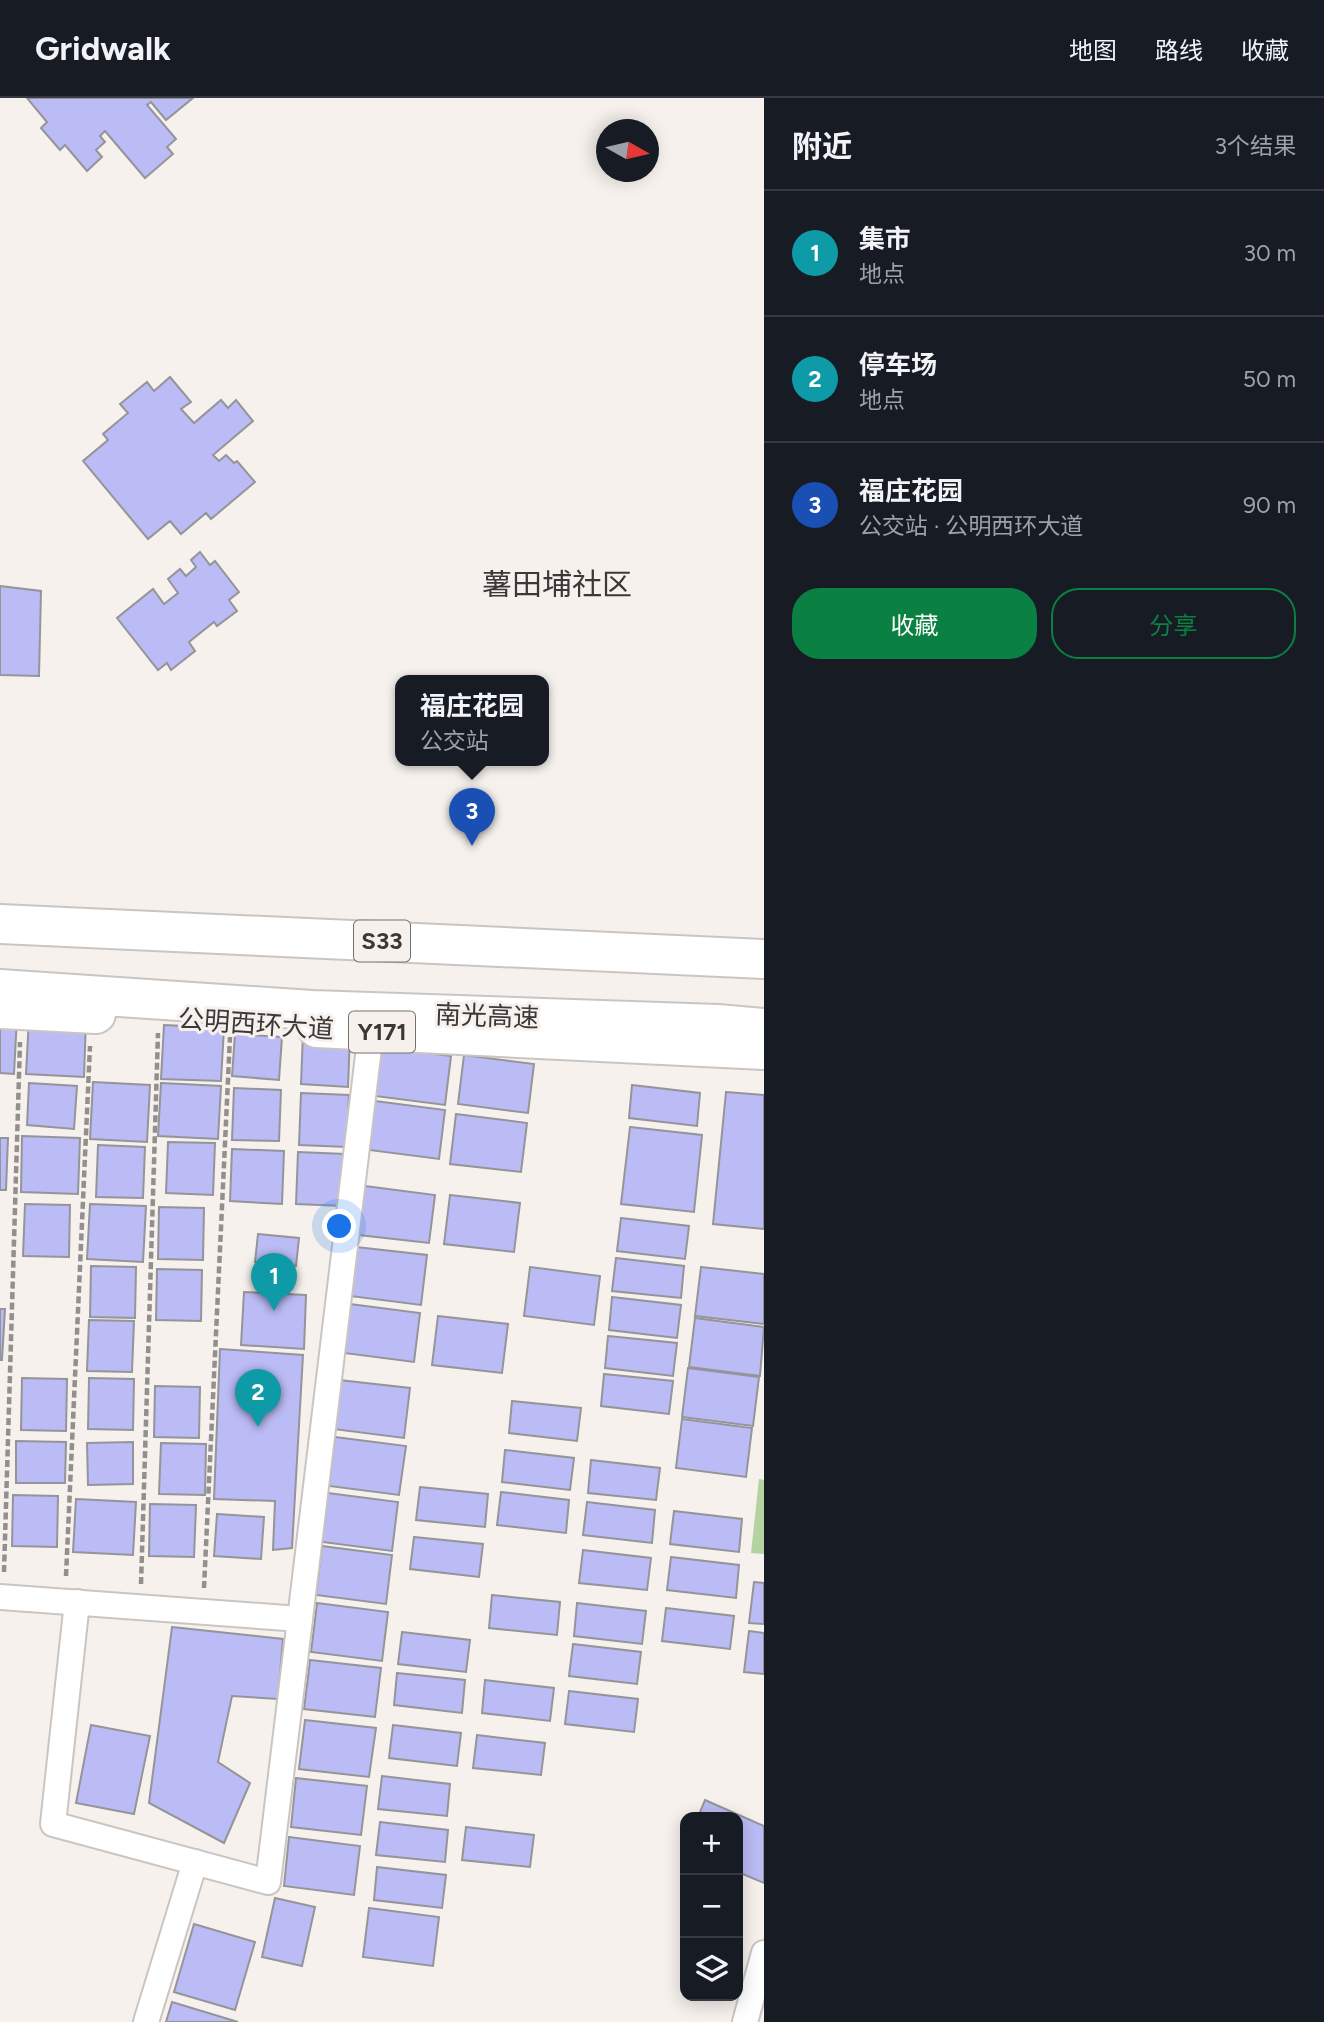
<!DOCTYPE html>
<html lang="zh">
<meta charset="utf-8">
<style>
:root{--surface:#171b24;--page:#242831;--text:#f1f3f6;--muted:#9ea1a6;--line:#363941;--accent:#0b8043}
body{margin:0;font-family:Figtree,"Noto Sans SC",sans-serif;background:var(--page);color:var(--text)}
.controls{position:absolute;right:21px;bottom:21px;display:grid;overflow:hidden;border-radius:14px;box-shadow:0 4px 18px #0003}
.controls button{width:63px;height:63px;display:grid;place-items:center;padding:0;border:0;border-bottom:2px solid var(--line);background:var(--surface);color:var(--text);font:35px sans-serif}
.compass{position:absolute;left:596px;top:21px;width:63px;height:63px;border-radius:50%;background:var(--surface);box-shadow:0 4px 18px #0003;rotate:98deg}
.you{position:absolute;left:340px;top:1129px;width:24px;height:24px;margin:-18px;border:5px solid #fff;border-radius:50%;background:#1a73e8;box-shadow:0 0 0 10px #1a73e833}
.badge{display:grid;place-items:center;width:46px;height:46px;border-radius:50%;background:var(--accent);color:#fff;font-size:23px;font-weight:700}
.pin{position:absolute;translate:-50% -58px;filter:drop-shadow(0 2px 4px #0008)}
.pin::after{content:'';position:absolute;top:37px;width:24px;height:21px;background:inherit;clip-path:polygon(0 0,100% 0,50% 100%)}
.popup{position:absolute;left:395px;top:577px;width:154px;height:91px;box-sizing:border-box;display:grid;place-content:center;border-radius:14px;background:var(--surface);filter:drop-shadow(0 2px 5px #0005);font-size:23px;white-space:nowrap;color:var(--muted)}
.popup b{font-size:26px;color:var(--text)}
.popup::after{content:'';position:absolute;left:50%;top:100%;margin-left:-14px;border:14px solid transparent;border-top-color:var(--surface)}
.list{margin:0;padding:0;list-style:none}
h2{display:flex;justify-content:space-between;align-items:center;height:91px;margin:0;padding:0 28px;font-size:30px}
h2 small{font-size:23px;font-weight:400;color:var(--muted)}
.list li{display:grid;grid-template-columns:46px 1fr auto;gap:21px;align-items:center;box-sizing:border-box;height:126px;padding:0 28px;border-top:2px solid var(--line)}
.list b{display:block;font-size:26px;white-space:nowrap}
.list p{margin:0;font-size:23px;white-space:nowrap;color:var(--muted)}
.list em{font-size:23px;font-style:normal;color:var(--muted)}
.actions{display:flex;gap:14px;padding:21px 28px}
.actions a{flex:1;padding:16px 0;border:2px solid var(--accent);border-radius:28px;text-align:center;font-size:24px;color:var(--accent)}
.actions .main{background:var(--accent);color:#fff}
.icon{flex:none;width:38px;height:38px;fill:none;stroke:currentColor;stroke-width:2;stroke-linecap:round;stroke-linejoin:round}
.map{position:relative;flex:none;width:764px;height:1924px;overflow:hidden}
header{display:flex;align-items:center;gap:42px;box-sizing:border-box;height:98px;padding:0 35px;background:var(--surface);border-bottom:2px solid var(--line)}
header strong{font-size:33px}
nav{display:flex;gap:38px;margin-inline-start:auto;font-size:24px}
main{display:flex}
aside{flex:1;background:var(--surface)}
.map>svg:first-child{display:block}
</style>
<header>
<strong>Gridwalk</strong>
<nav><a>地图</a><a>路线</a><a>收藏</a></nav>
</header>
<main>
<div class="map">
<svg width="764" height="1924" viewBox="0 0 764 1924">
<rect width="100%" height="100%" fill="#f6f1ed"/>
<path fill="#b3d3a1" d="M759,1381L764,1382V1456L751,1455Z"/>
<g fill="#bbbbf5" stroke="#949499" stroke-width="2">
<path d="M27,0H193L166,22L151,4L147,7L176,41L167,49L173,56L145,80L105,33L100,38L105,44L96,52L102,59L87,73L65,47L60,52L41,30L47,24Z"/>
<path d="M170,279L191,304L181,311L194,325L221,302L228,310L236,302L253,323L213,357L219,363L226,357L234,365L237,363L255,384L211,421L206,415L181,436L170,423L148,441L83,363L108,342L103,336L128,315L120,306L147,284L154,293Z"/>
<path d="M200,454L210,467L215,463L239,494L229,502L237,513L217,528L214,524L189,544L195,553L171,572L167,565L158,572L117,520L153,491L164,506L178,495L168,481L180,471L186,478L196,469L191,462Z"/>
<path d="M0,488L41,493L39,578L0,577Z"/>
<path d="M0,918L17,919L14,976L0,975Z"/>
<path d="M29,920L86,922L84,979L26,976Z"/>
<path d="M164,927L224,930L221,983L161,981Z"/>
<path d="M303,935L350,937L348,989L301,986Z"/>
<path d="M235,936L282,939L279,982L232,978Z"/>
<path d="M381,949L451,958L445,1007L375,998Z"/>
<path d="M464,957L534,966L528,1015L458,1006Z"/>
<path d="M93,984L150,987L147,1044L90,1041Z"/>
<path d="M29,985L77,988L74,1031L27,1027Z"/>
<path d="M161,985L221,988L218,1041L158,1038Z"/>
<path d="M632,987L700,995L697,1028L629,1020Z"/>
<path d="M234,990L281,992L279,1043L232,1042Z"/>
<path d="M726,994L764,997V1131L713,1126Z"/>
<path d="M301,995L349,997L347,1049L299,1047Z"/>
<path d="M375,1003L445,1012L439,1061L369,1052Z"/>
<path d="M456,1016L527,1025L521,1074L450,1066Z"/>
<path d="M630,1029L702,1037L694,1114L621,1106Z"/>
<path d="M22,1038L80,1040L78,1096L21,1094Z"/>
<path d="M0,1040H8L6,1092H0Z"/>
<path d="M168,1044L215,1045L213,1097L166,1095Z"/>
<path d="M98,1047L145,1049L143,1100L96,1099Z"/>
<path d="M232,1051L284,1053L282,1106L230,1103Z"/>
<path d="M298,1054L345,1056L343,1108L296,1106Z"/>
<path d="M365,1088L435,1097L429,1145L359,1137Z"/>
<path d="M450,1097L520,1105L514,1154L444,1146Z"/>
<path d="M25,1106L70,1107L69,1159L23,1158Z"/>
<path d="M90,1106L146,1108L143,1164L87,1161Z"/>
<path d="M159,1109L204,1110L203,1162L158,1161Z"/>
<path d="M621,1120L689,1128L685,1161L617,1153Z"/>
<path d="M258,1136L299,1140L296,1168L255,1164Z"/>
<path d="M356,1149L427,1157L421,1207L350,1198Z"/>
<path d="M616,1160L684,1168L681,1200L612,1193Z"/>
<path d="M91,1168L136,1169L135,1220L90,1219Z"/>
<path d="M530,1169L600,1178L594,1227L524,1218Z"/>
<path d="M701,1169L764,1176V1226L695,1218Z"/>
<path d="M157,1171L202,1172L201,1223L156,1222Z"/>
<path d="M244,1194L306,1197L304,1251L241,1247Z"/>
<path d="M612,1199L681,1207L677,1240L609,1232Z"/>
<path d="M350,1206L420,1215L414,1264L344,1255Z"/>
<path d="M0,1211H5L2,1262H0Z"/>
<path d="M438,1218L508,1226L502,1275L432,1267Z"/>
<path d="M695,1220L764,1229L760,1278L689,1269Z"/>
<path d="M89,1222L134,1223L132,1274L87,1273Z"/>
<path d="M608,1238L677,1245L673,1278L605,1270Z"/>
<path d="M220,1251L303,1257L292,1450L273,1452L275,1403L214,1401Z"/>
<path d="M688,1270L759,1279L753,1328L682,1319Z"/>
<path d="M604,1276L673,1283L669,1316L601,1308Z"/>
<path d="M22,1280L67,1281L66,1333L21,1332Z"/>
<path d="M89,1280L134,1281L133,1332L88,1331Z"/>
<path d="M339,1282L410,1290L404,1340L333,1331Z"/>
<path d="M155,1288L200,1289L199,1340L154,1339Z"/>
<path d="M512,1303L581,1310L577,1343L509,1335Z"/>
<path d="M682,1321L752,1330L746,1379L676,1370Z"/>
<path d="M335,1339L406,1348L399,1397L329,1388Z"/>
<path d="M16,1343L66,1344L65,1385H16Z"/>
<path d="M133,1344V1386L88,1387L87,1345Z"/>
<path d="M161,1345L206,1346L205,1397L159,1396Z"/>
<path d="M505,1352L574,1360L570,1392L502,1384Z"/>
<path d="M591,1362L660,1370L656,1402L588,1395Z"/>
<path d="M420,1389L488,1396L485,1429L416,1422Z"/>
<path d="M501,1394L569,1402L566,1435L497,1427Z"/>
<path d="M328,1395L398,1404L392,1453L322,1444Z"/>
<path d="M13,1397L58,1398L57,1449L12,1448Z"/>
<path d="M76,1401L136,1404L133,1457L73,1454Z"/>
<path d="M587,1404L655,1412L652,1445L583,1437Z"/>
<path d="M150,1406L196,1407L194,1459L149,1458Z"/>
<path d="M674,1413L742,1421L739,1454L670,1446Z"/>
<path d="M217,1416L264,1419L261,1461L214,1458Z"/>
<path d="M414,1439L483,1446L479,1479L410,1471Z"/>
<path d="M322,1448L392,1457L386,1506L316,1497Z"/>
<path d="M583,1452L651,1460L647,1492L579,1485Z"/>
<path d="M671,1459L739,1467L736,1500L667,1492Z"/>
<path d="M754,1484L764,1485V1526L749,1525Z"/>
<path d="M492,1497L560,1504L557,1537L489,1530Z"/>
<path d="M317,1505L388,1514L382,1563L311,1554Z"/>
<path d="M577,1505L646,1513L642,1546L574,1538Z"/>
<path d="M666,1510L734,1518L730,1551L662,1543Z"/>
<path d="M172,1529L283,1541L278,1601L232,1598L218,1664L250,1685L224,1745L149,1705Z"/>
<path d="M749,1533L764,1535V1576L744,1574Z"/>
<path d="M402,1534L470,1542L466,1574L398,1566Z"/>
<path d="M573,1546L641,1554L637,1586L569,1578Z"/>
<path d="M310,1562L381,1570L375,1619L304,1611Z"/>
<path d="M397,1575L465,1582L462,1615L394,1607Z"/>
<path d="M485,1582L554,1590L550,1623L482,1615Z"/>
<path d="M569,1593L638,1601L634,1634L565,1626Z"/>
<path d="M305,1622L376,1630L369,1679L299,1671Z"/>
<path d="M91,1627L150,1638L134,1716L76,1705Z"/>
<path d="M393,1627L461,1635L457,1668L389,1660Z"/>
<path d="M477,1637L545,1645L541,1677L473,1670Z"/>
<path d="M382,1678L450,1686L447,1718L378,1711Z"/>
<path d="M296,1680L367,1688L361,1737L291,1729Z"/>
<path d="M705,1702L764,1728V1785L738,1774V1719H698Z"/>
<path d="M380,1724L448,1732L445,1764L376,1757Z"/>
<path d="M466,1729L534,1737L530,1769L462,1762Z"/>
<path d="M289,1739L360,1748L354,1797L284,1788Z"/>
<path d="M377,1769L446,1777L442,1810L374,1802Z"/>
<path d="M275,1800L315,1809L302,1868L262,1859Z"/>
<path d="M369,1810L439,1819L433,1868L363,1859Z"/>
<path d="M194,1826L255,1844L235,1912L174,1894Z"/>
<path d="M172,1904L238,1924H166Z"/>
</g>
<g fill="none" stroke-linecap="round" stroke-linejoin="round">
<g stroke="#cbc5c2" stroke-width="28">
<g id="minor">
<path d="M0,1499L300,1521L371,933"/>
<path d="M77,1504L53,1726L268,1784L300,1521"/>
<path d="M146,1924L195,1764"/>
<path d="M745,1924L764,1855"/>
</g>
</g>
<g stroke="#cbc5c2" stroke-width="42">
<g id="primary">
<path d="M0,911L96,916"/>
<path d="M317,930L764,952"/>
</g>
</g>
<g stroke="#cbc5c2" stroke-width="42">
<g id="motorway">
<path d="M0,826L764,861"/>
<path d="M0,891L312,912L718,926L764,930"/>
</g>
</g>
<g stroke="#938f8d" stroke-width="4.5" stroke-dasharray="7 3.5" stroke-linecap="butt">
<path d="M4,1474L20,944"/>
<path d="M66,1478L90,948"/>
<path d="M141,1486L158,935"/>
<path d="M204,1490L230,939"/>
</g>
<use href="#minor" stroke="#fff" stroke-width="24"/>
<use href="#primary" stroke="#fff" stroke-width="38"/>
<use href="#motorway" stroke="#fff" stroke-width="38"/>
</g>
<g text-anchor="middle" stroke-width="6" stroke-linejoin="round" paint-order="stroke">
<g fill="#f6f1ed" stroke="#73706e" stroke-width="2">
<rect x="354" y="822.5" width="56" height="41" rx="5"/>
<rect x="349" y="913.5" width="66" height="41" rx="5"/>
</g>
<g font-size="24" font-weight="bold" fill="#3b3837">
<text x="382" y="851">S33</text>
<text x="382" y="942">Y171</text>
</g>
<g font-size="26" fill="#3b3837" stroke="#f6f1ed">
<text transform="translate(487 918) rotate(2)" y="9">南光高速</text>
<text transform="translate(256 926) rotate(4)" y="9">公明西环大道</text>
</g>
<g font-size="30" fill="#3b3837" stroke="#f6f1ed">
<text x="557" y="497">薯田埔社区</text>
</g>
</g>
</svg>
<div class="controls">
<button>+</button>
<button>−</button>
<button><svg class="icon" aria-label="layers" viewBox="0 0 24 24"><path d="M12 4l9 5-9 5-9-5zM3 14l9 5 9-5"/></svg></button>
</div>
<svg class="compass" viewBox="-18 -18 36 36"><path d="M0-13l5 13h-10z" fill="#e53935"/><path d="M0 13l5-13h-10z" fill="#9ea1a6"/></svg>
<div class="you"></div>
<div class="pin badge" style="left:274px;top:1213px;background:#0f9aa8">1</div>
<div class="pin badge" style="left:258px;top:1329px;background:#0f9aa8">2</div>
<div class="pin badge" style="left:472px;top:748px;background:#1a4fb4">3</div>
<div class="popup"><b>福庄花园</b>公交站</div>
</div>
<aside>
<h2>附近<small>3个结果</small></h2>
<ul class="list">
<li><span class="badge" style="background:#0f9aa8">1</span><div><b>集市</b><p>地点</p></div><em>30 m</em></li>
<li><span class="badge" style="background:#0f9aa8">2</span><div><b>停车场</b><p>地点</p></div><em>50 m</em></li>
<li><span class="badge" style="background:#1a4fb4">3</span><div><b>福庄花园</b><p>公交站 · 公明西环大道</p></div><em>90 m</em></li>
</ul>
<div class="actions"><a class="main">收藏</a><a>分享</a></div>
</aside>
</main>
